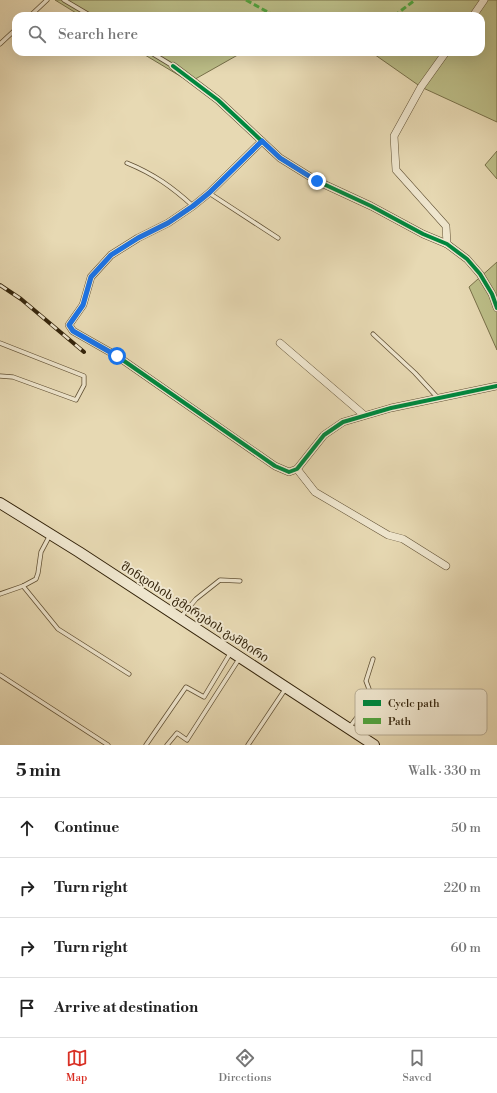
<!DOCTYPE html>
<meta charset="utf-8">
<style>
:root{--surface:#fff;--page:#f6f6f6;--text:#222;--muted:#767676;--line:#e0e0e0;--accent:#d93025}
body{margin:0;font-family:"Libre Bodoni","Noto Serif Georgian",serif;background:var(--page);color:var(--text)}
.stop{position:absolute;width:12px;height:12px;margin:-9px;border:3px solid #1a73e8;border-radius:50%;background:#fff}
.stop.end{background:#1a73e8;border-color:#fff;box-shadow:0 1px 4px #0008}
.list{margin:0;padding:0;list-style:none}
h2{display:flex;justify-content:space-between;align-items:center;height:52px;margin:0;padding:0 16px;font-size:17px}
h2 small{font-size:13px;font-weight:400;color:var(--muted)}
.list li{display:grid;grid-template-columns:26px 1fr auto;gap:12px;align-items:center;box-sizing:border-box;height:60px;padding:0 16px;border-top:1px solid var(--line)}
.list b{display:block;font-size:15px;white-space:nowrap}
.list em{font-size:13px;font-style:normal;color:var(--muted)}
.icon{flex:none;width:22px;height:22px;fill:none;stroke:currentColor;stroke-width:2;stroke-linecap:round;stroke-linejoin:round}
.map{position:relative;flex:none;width:497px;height:745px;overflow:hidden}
.search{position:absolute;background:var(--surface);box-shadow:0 4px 16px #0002;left:12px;right:12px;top:12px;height:44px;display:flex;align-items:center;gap:10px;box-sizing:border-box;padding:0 14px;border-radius:12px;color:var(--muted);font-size:15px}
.sheet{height:292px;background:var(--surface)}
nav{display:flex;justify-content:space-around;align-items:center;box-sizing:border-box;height:56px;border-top:1px solid var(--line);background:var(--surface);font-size:11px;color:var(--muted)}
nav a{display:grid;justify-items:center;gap:2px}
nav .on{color:var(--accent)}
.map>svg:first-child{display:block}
</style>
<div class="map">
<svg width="497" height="745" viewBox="0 0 497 745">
<rect width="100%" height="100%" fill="#e7d9b3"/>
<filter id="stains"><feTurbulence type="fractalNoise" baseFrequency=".005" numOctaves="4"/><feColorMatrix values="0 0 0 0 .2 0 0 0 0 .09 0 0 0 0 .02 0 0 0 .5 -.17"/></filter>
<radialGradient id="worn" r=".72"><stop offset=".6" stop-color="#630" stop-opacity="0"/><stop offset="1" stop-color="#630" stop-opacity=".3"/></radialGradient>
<g fill="#bcbe88" stroke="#787049">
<path d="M55,0H497V122L421,87L371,52H481V16H81Z"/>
<path d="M140,52H243L190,82Z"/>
<path d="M497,151V179L485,165Z"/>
<path d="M497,262V350L469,287Z"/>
</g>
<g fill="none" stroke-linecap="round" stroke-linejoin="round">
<g stroke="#605034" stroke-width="5">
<g id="lane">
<path d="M64,0L91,16"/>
<path d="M30,16L47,0"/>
<path d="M0,44L16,29"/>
<path d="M150,52L173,66"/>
<path d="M127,163C154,174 172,187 193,206"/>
<path d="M209,193L278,238"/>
<path d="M373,334L415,373L438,398"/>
<path d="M0,343L84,376V385L76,400L13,377L0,376"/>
<path d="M23,586L58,629L129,674"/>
<path d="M0,594L23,586L36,579L38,573L41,552L50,535"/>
<path d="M180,618L196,599L220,580L240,581"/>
<path d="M0,675L108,745"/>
<path d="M349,728L372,697L366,681L373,659"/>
<path d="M146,745L186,687L204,697L231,652"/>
<path d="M167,745L177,733L187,740L239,659"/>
<path d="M248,745L286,688"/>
</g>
</g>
<g stroke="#605034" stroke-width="8">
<g id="street">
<path d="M473,16L484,0"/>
<path d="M446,52L421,87L394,136L396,170L446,226L447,244"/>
<path d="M173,66L218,100L280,158L317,181L371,206L423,234L447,244L467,259L480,274L492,294L497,308"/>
<path d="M262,141L209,193L193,206L168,223L138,238L111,255L91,277L83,305L69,325L73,331L117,356L275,466L289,472L297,469L324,435L343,422L391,408L497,386"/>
<path d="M280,343L364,415"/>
<path d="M297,469L315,492L388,535L403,539L446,566"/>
</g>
</g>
<g stroke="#33230a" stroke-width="12">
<path id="secondary" d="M0,503L79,552L374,745"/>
</g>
<use href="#lane" stroke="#efe6ce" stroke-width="3.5"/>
<use href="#street" stroke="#efe6ce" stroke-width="7"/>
<use href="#secondary" stroke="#efe6ce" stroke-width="10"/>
<g stroke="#33230a" stroke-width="4">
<path id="rail" d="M0,285L21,299L84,352"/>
</g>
<use href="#rail" stroke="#efe6ce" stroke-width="2.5" stroke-dasharray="8" stroke-linecap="butt"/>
<g stroke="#52a23e" stroke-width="3" stroke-dasharray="6 3" stroke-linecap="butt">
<path d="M246,0L275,16"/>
<path d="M394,16L415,0"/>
</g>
<g stroke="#efe6ce" stroke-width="6">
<g id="cycleway">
<path d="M173,66L218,100L280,158L317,181L371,206L423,234L447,244L467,259L480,274L492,294L497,308"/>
<path d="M262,141L209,193L193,206L168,223L138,238L111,255L91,277L83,305L69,325L73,331L117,356L275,466L289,472L297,469L324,435L343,422L391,408L497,386"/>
</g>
</g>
<use href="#cycleway" stroke="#00873e" stroke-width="4"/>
</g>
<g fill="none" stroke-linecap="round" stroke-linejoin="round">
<path stroke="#1a73e8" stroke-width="5" d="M117,356L73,331L69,325L83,305L91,277L111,255L138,238L168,223L193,206L209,193L262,141L280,158L317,181"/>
</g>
<g text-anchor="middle" stroke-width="4" stroke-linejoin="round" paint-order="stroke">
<g font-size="12" fill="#33230a" stroke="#efe6ce">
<text transform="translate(195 612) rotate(33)" y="4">შინდისის გმირების გამზირი</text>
</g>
</g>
<rect x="355" y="689" width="132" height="46" rx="6" fill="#efe6ce" stroke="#b7ac93" stroke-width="1"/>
<rect x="363" y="700" width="18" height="6" fill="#00873e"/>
<rect x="363" y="718" width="18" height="6" fill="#52a23e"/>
<g font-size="11" fill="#33230a">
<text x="388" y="707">Cycle path</text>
<text x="388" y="725">Path</text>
</g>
<rect width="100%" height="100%" filter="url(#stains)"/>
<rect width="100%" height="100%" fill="url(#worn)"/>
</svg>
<div class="stop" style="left:117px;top:356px"></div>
<div class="stop end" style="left:317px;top:181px"></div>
<div class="search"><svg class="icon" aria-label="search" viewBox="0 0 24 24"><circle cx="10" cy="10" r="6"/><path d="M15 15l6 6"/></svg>Search here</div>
</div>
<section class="sheet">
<h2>5 min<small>Walk · 330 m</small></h2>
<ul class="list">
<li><svg class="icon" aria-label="ahead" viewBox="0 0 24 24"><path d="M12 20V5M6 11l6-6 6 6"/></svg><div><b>Continue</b></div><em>50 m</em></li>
<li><svg class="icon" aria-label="right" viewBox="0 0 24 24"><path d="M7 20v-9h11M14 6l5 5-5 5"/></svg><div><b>Turn right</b></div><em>220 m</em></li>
<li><svg class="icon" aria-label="right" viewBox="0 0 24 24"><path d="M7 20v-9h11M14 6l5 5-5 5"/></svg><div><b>Turn right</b></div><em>60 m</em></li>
<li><svg class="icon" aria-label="arrive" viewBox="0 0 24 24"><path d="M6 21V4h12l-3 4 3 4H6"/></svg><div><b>Arrive at destination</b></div></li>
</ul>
</section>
<nav>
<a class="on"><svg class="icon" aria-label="map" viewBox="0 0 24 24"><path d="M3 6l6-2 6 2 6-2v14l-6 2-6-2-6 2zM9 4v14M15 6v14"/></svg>Map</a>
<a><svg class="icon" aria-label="directions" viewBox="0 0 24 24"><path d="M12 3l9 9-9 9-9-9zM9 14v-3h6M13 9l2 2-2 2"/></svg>Directions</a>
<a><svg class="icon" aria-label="saved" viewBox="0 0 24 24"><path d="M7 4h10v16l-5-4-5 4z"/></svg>Saved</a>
</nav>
